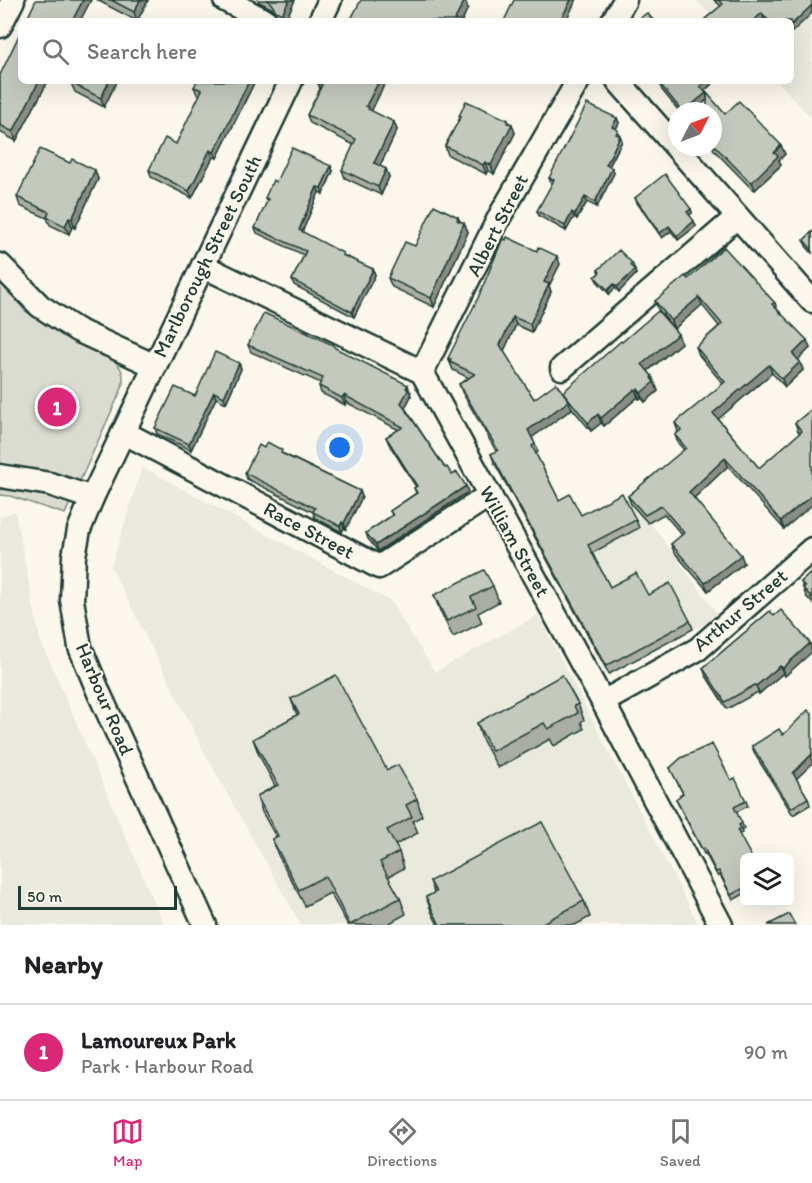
<!DOCTYPE html>
<meta charset="utf-8">
<style>
:root{--surface:#fff;--page:#f6f6f6;--text:#202124;--muted:#757577;--line:#e0e0e0;--accent:#db2777}
body{margin:0;font-family:Itim,sans-serif;background:var(--page);color:var(--text)}
.controls{position:absolute;right:18px;bottom:18px;display:grid;overflow:hidden;border-radius:9px;box-shadow:0 6px 24px #0002}
.controls button{width:54px;height:54px;display:grid;place-items:center;padding:0;border:0;border-bottom:2px solid var(--line);background:var(--surface);color:var(--text);font:30px sans-serif}
.compass{position:absolute;left:668px;top:102px;width:54px;height:54px;border-radius:50%;background:var(--surface);box-shadow:0 6px 24px #0002;rotate:48deg}
.scale{position:absolute;left:18px;bottom:15px;width:159px;box-sizing:border-box;padding-left:6px;border:3px solid #1f3d34;border-top:0;font-size:16px;line-height:21px;white-space:nowrap;color:#1f3d34;-webkit-text-stroke:4px #fbf7ec;paint-order:stroke}
.you{position:absolute;left:340px;top:448px;width:21px;height:21px;margin:-15px;border:4px solid #fff;border-radius:50%;background:#1a73e8;box-shadow:0 0 0 9px #1a73e833}
.badge{display:grid;place-items:center;width:39px;height:39px;border-radius:50%;background:var(--accent);color:#fff;font-size:20px;font-weight:700}
.pin{position:absolute;translate:-50% -50%;border:3px solid #fff;box-shadow:0 2px 6px #0006}
.list{margin:0;padding:0;list-style:none}
h2{display:flex;justify-content:space-between;align-items:center;height:78px;margin:0;padding:0 24px;font-size:26px}
h2 small{font-size:20px;font-weight:400;color:var(--muted)}
.list li{display:grid;grid-template-columns:39px 1fr auto;gap:18px;align-items:center;box-sizing:border-box;height:96px;padding:0 24px;border-top:2px solid var(--line)}
.list b{display:block;font-size:22px;white-space:nowrap}
.list p{margin:0;font-size:20px;white-space:nowrap;color:var(--muted)}
.list em{font-size:20px;font-style:normal;color:var(--muted)}
.icon{flex:none;width:33px;height:33px;fill:none;stroke:currentColor;stroke-width:2;stroke-linecap:round;stroke-linejoin:round}
.map{position:relative;flex:none;width:812px;height:925px;overflow:hidden}
.search{position:absolute;background:var(--surface);box-shadow:0 6px 24px #0002;left:18px;right:18px;top:18px;height:66px;display:flex;align-items:center;gap:15px;box-sizing:border-box;padding:0 21px;border-radius:9px;color:var(--muted);font-size:22px}
.sheet{height:174px;background:var(--surface)}
nav{display:flex;justify-content:space-around;align-items:center;box-sizing:border-box;height:84px;border-top:2px solid var(--line);background:var(--surface);font-size:16px;color:var(--muted)}
nav a{display:grid;justify-items:center;gap:3px}
nav .on{color:var(--accent)}
.map>svg:first-child{display:block}
</style>
<div class="map">
<svg width="812" height="925" viewBox="0 0 812 925">
<rect width="100%" height="100%" fill="#fbf7ec"/>
<filter id="ink" filterUnits="userSpaceOnUse"><feTurbulence type="fractalNoise" baseFrequency=".0167" numOctaves="2"/><feDisplacementMap in="SourceGraphic" scale="12" xChannelSelector="R" yChannelSelector="G"/><feConvolveMatrix kernelMatrix="1 2 1 2 8 2 1 2 1" color-interpolation-filters="sRGB"/></filter>
<g filter="url(#ink)">
<g fill="#eae9de">
<path d="M696,0H812V119L777,81H791V21H717Z"/>
<path d="M142,467L390,601L435,672L538,615L699,925H301L208,759L111,567Z"/>
<path d="M630,495L719,616L607,677L539,544Z"/>
<path d="M15,511L40,639L164,925H0V517Z"/>
</g>
<path fill="#dbdcd1" stroke="#7d8c82" stroke-width="1.5" d="M0,280L25,311L113,358C122,368 125,375 122,388L65,514L10,496L0,495Z"/>
<g fill="none" stroke-linecap="round" stroke-linejoin="round">
<g stroke="#1f3d34" stroke-width="27">
<g id="minor">
<path d="M225,0L266,21"/>
<path d="M320,21L330,0"/>
<path d="M613,21L625,0"/>
<path d="M0,26L13,0"/>
<path d="M618,81L812,301"/>
<path d="M0,265L40,306L77,330L155,366"/>
<path d="M203,266L422,372L603,702L721,925"/>
<path d="M562,368L737,217"/>
<path d="M422,372L501,214L578,81"/>
<path d="M123,432L379,567L490,495"/>
<path d="M0,476L50,484L92,498"/>
<path d="M603,702L698,649L812,549"/>
<path d="M205,925L99,693L80,647L72,600L74,556L79,530L92,498L291,81"/>
</g>
</g>
<use href="#minor" stroke="#fbf7ec" stroke-width="22"/>
</g>
<g fill="#a9ada3" stroke="#1f3d34" stroke-width="1.5">
<path d="M97,0H148L137,21Z"/>
<path d="M258,0H295L285,21L279,18L273,9L259,2Z"/>
<path d="M714,0H812L791,21H766L764,18L761,21H705V19L721,6Z"/>
<path d="M0,75L21,81H48L16,141L0,132Z"/>
<path d="M72,81H117L104,107L75,92L71,83Z"/>
<path d="M255,81L217,158L213,157L192,198L151,177L149,170L176,144L200,95L197,94L194,87Z"/>
<path d="M319,81H386L371,111L394,122L397,130L380,166L386,169L389,177L381,195L345,178L342,170L354,145L310,123L307,115L320,89L318,83Z"/>
<path d="M656,81H712L713,83L704,91L707,95L725,114L785,154L779,160L781,165L755,190L752,189L714,150L713,147V111L707,100L694,111H679L662,90L660,85Z"/>
<path d="M459,116L510,124L515,133L494,174L488,170L486,174L448,155L445,146L460,118Z"/>
<path d="M617,118L619,123L616,129L620,135L622,141L609,167L612,168L614,173L597,207L587,202L577,219L574,217L566,231L539,216L537,211L552,184L551,183L549,178Z"/>
<path d="M333,171L323,194L319,192L302,232L345,256L373,269L375,275L354,317L294,285L292,280L304,255L257,233L255,228L267,202L265,198L276,182Z"/>
<path d="M98,179L75,228L72,227L69,234L50,225L47,218L20,206L17,197Z"/>
<path d="M635,198L691,209L692,213L689,215L696,226L678,240L671,231L662,238L637,203Z"/>
<path d="M458,217L460,221L464,223L468,232L434,307L392,287L388,278L415,246Z"/>
<path d="M812,232V253L806,246L804,240Z"/>
<path d="M632,263L634,267L633,268L636,274L619,292L615,288L609,294L597,281L595,277L599,273L598,270Z"/>
<path d="M560,264L549,286L551,292L532,332L516,325L503,351L534,399L563,393L622,342L678,334L681,343L648,371L652,376L658,391L645,402L641,398L639,399L638,397L604,426L601,423L591,431L571,407L572,409L532,437L538,452L536,454L559,500L581,515L636,520L639,528L592,553L610,587L648,595L690,621L693,629L609,674L494,462L491,454L496,451L462,392L459,384L469,378L453,370L448,358Z"/>
<path d="M688,279L775,303L777,309L810,348L798,359L800,362L803,370L785,387L772,373L718,419L759,468L800,433L798,431L795,423L812,409L784,529L728,466L694,498L744,563L708,591L674,552L671,544L682,535L664,514L648,523L631,504L628,496L684,450L678,443L675,435L678,432L675,423L723,384L699,355L696,347L719,326L702,305L674,329L658,309L655,301Z"/>
<path d="M248,345L335,348L411,392L410,393L411,396L405,408L445,468L452,475L466,486L468,492L378,551L368,539L366,533L392,515L390,511L416,493L414,488L416,487L389,444L386,437L399,430L346,402L345,405L321,393L319,386L321,383L251,352Z"/>
<path d="M239,363L241,369L226,403L216,398L191,450L157,434L155,428L195,396Z"/>
<path d="M264,448L284,454L360,491L362,497L346,529L344,528L342,532L315,518L313,512L247,479L245,473Z"/>
<path d="M812,572V603L806,596L801,582Z"/>
<path d="M493,586L499,602L478,613L482,623L453,637L440,611L434,595Z"/>
<path d="M770,611L785,676L783,673L759,694L758,692L727,709L706,676L703,668Z"/>
<path d="M291,699L387,770L417,799L422,816L413,821L418,833L395,845L399,852L404,868L388,877L400,898L406,914L386,925H348L330,893L305,906L278,855L272,839L276,837L262,812L257,796L275,786L259,755L253,739L297,715Z"/>
<path d="M578,704L584,720L581,722L584,729L554,746L550,739L498,768L482,739L477,723Z"/>
<path d="M752,746L796,779L808,798L810,805L793,815L754,753Z"/>
<path d="M670,768L731,780L746,801L748,806L736,812L744,828L741,830L742,833L739,834L744,858V894L733,900L720,875L718,877L705,853L704,854L678,804L676,799L683,794Z"/>
<path d="M430,881L584,901L590,917L575,925H438L432,913L426,897L434,893Z"/>
</g>
<g fill="#898d85" stroke="#1f3d34" stroke-width="1.5">
<path d="M83,0H91L80,21H72Z"/>
<path d="M140,0H148L137,21L134,12Z"/>
<path d="M289,0H295L285,21L282,14Z"/>
<path d="M465,0L468,8L462,21H454Z"/>
<path d="M571,0H576L566,21H560Z"/>
<path d="M812,5V13L791,33V25Z"/>
<path d="M762,13L764,18L761,21H753Z"/>
<path d="M39,81H48L16,141L13,132Z"/>
<path d="M109,81H117L104,107L101,98Z"/>
<path d="M249,81H255L217,158L214,152Z"/>
<path d="M379,81H386L371,112L372,115L366,106Z"/>
<path d="M706,81H712L713,83L703,92L700,86Z"/>
<path d="M706,93L708,99L694,111H684Z"/>
<path d="M617,118L619,123L614,132L612,127Z"/>
<path d="M508,120L511,126L512,124L515,133L494,174L491,165Z"/>
<path d="M394,122L397,130L377,172L374,163Z"/>
<path d="M620,136L622,141L607,170L606,165Z"/>
<path d="M781,145L785,154L779,160L781,165L755,190L752,182L774,153Z"/>
<path d="M210,150L213,157L192,198L189,191Z"/>
<path d="M485,162L488,170L486,174L483,165Z"/>
<path d="M331,166L333,171L323,194L321,188Z"/>
<path d="M612,168L614,173L597,207L595,202Z"/>
<path d="M386,169L389,177L381,195L378,187Z"/>
<path d="M95,170L98,179L75,228L72,219Z"/>
<path d="M317,187L319,192L301,235L299,230Z"/>
<path d="M585,197L587,202L577,219L575,214Z"/>
<path d="M691,209L692,213L688,216L687,212Z"/>
<path d="M572,212L574,217L566,231L565,226Z"/>
<path d="M69,218L72,227L69,234L65,226Z"/>
<path d="M694,221L696,226L678,240L677,236Z"/>
<path d="M464,223L468,232L434,307L431,298Z"/>
<path d="M669,226L671,231L662,238L660,233Z"/>
<path d="M557,256L560,264L549,286L551,292L532,332L530,324L544,282Z"/>
<path d="M373,269L375,275L354,317L352,312Z"/>
<path d="M635,270L636,274L619,292L617,287Z"/>
<path d="M614,284L615,288L609,294L608,290Z"/>
<path d="M699,297L702,305L674,329L671,321Z"/>
<path d="M513,317L516,325L503,353L500,345Z"/>
<path d="M678,334L681,343L645,373L642,364Z"/>
<path d="M807,340L810,348L796,362L793,354Z"/>
<path d="M800,362L803,370L785,387L782,379Z"/>
<path d="M239,363L241,369L226,403L224,397Z"/>
<path d="M769,365L772,373L716,421L713,413Z"/>
<path d="M652,376L658,391L645,402L641,393Z"/>
<path d="M408,385L411,396L404,410L401,403Z"/>
<path d="M635,389L638,397L604,426L601,418Z"/>
<path d="M638,389L641,398L639,399L636,391Z"/>
<path d="M214,392L216,398L191,450L189,444Z"/>
<path d="M344,395L346,402L345,405L342,398Z"/>
<path d="M569,401L572,409L531,438L528,430Z"/>
<path d="M598,414L601,423L591,431L588,423Z"/>
<path d="M725,458L728,466L692,500L689,492Z"/>
<path d="M466,486L468,492L378,551L376,545Z"/>
<path d="M360,491L362,497L346,529L344,523Z"/>
<path d="M812,495V505L784,529L781,521Z"/>
<path d="M342,522L344,528L342,532L340,526Z"/>
<path d="M741,555L744,563L708,591L705,583Z"/>
<path d="M810,643L812,652L785,676L783,668Z"/>
<path d="M780,666L783,673L759,694L756,686Z"/>
<path d="M812,754V764L795,780L793,773Z"/>
</g>
<g fill="#c4c9be" stroke="#1f3d34" stroke-width="1.5">
<path d="M36,0H83L72,21H26Z"/>
<path d="M111,0H140L134,12Z"/>
<path d="M266,0H289L282,14L276,11L270,2Z"/>
<path d="M361,0H465L454,21H350Z"/>
<path d="M514,0H571L560,21H504Z"/>
<path d="M718,0H812V5L791,25V21H769L762,13L753,21H706L705,19L723,4Z"/>
<path d="M647,13L654,21H636Z"/>
<path d="M21,31V81H39L13,132L0,125V75Z"/>
<path d="M72,81H109L101,98L71,83Z"/>
<path d="M197,81H249L214,152L210,150L189,191L149,170L165,138L176,144L202,90L194,87Z"/>
<path d="M319,81H379L366,106L369,107L368,109L394,122L374,163L386,169L378,187L342,170L356,139L307,115L322,85L318,83Z"/>
<path d="M660,81H706L700,86L706,93L684,111H682L660,84L662,83Z"/>
<path d="M707,93L725,114L739,101L781,145L774,153L778,156L752,182L749,181L713,144V111H707Z"/>
<path d="M466,101L508,120L507,123L512,124L491,165L485,162L483,165L445,146L461,116H459Z"/>
<path d="M587,104L617,118L612,127L618,130L616,134L620,136L606,165L612,168L595,202L585,197L575,214L572,212L565,226L537,211L554,180L549,178Z"/>
<path d="M292,148L331,166L321,188L317,187L299,230L343,253L342,255L373,269L352,312L292,280L306,251L255,228L268,199L265,198L273,180L276,182Z"/>
<path d="M40,149L70,163L72,159L95,170L72,219L69,218L65,226L47,217L49,212L17,197Z"/>
<path d="M665,174L691,209L687,212L694,221L677,236L669,226L660,233L635,198Z"/>
<path d="M434,205L458,217L457,220L464,223L431,298L388,278L405,242L415,246Z"/>
<path d="M812,232V250L804,240Z"/>
<path d="M507,237L537,251L538,247L557,256L544,282L549,284L530,324L513,317L500,345L534,399L556,383L569,401L528,430L535,444L532,446L559,500L570,494L581,515L622,493L636,520L588,545L610,587L636,573L648,595L670,583L690,621L606,666L491,454L498,450L459,384L475,374L450,362L451,359L448,358L478,298L503,238L506,240Z"/>
<path d="M724,247L775,303L772,304L807,340L793,354L800,362L782,379L769,365L713,413L759,468L802,431L795,423L812,409V495L781,521L725,458L689,492L741,555L705,583L671,544L684,533L661,506L645,515L628,496L686,448L675,435L681,430L675,423L725,382L696,347L722,324L699,297L671,321L655,301L685,276L688,279Z"/>
<path d="M619,250L632,263L630,265L635,270L617,287L614,284L608,290L595,277L600,272L598,270Z"/>
<path d="M658,311L678,334L642,364L652,376L651,378L654,382L641,393L638,389L636,391L635,389L601,418L598,414L588,423L563,392L621,341L622,342Z"/>
<path d="M264,313L333,345L335,348L408,385L406,388L408,390L401,403L445,468L447,467L452,475L457,472L466,486L376,545L366,533L393,515L390,511L417,493L414,488L417,486L386,437L403,427L344,395L342,398L319,386L323,378L248,345Z"/>
<path d="M215,352L239,363L224,397L214,392L189,444L155,428L175,387L195,396Z"/>
<path d="M267,442L282,450L281,453L360,491L344,523L342,522L340,526L313,512L315,508L245,473L259,445L264,448Z"/>
<path d="M484,570L493,586L471,597L476,607L447,621L434,595Z"/>
<path d="M812,572V598L803,588L805,587L801,582Z"/>
<path d="M781,610L810,643L783,668L780,666L756,686L755,685L725,702L703,668L770,611L774,616Z"/>
<path d="M336,675L387,770L398,765L417,799L406,805L412,817L387,830L399,852L380,862L400,898L350,925L325,876L299,890L272,839L278,836L257,796L278,785L253,739L299,714L291,699Z"/>
<path d="M562,675L578,704L574,706L578,713L548,729L544,723L492,751L477,723Z"/>
<path d="M808,710L812,714V754L793,773L808,798L791,808L752,746L779,729L783,735Z"/>
<path d="M712,744L731,780L735,778L746,801L734,807L742,823L739,825L741,828L737,830L752,858H744V888L731,895L719,871L716,872L704,848L702,849L676,799L683,793L670,768L681,758Z"/>
<path d="M542,822L584,901L539,925H440L426,897L436,892L430,881Z"/>
<path d="M789,914L795,925H768Z"/>
</g>
</g>
<g text-anchor="middle" stroke-width="4.5" stroke-linejoin="round" paint-order="stroke">
<g font-size="20" fill="#1f3d34" stroke="#fbf7ec">
<text transform="translate(497 225) rotate(-63)" y="7">Albert Street</text>
<text transform="translate(207 256) rotate(-64)" y="7">Marlborough Street South</text>
<text transform="translate(309 530) rotate(28)" y="7">Race Street</text>
<text transform="translate(515 541) rotate(61)" y="7">William Street</text>
<text transform="translate(740 610) rotate(-40)" y="7">Arthur Street</text>
<text transform="translate(105 699) rotate(67)" y="7">Harbour Road</text>
</g>
</g>
</svg>
<div class="controls">
<button><svg class="icon" aria-label="layers" viewBox="0 0 24 24"><path d="M12 4l9 5-9 5-9-5zM3 14l9 5 9-5"/></svg></button>
</div>
<svg class="compass" viewBox="-18 -18 36 36"><path d="M0-13l5 13h-10z" fill="#e53935"/><path d="M0 13l5-13h-10z" fill="#757577"/></svg>
<div class="scale">50 m</div>
<div class="you"></div>
<div class="pin badge" style="left:57px;top:407px">1</div>
<div class="search"><svg class="icon" aria-label="search" viewBox="0 0 24 24"><circle cx="10" cy="10" r="6"/><path d="M15 15l6 6"/></svg>Search here</div>
</div>
<section class="sheet">
<h2>Nearby<small></small></h2>
<ul class="list">
<li><span class="badge">1</span><div><b>Lamoureux Park</b><p>Park · Harbour Road</p></div><em>90 m</em></li>
</ul>
</section>
<nav>
<a class="on"><svg class="icon" aria-label="map" viewBox="0 0 24 24"><path d="M3 6l6-2 6 2 6-2v14l-6 2-6-2-6 2zM9 4v14M15 6v14"/></svg>Map</a>
<a><svg class="icon" aria-label="directions" viewBox="0 0 24 24"><path d="M12 3l9 9-9 9-9-9zM9 14v-3h6M13 9l2 2-2 2"/></svg>Directions</a>
<a><svg class="icon" aria-label="saved" viewBox="0 0 24 24"><path d="M7 4h10v16l-5-4-5 4z"/></svg>Saved</a>
</nav>
